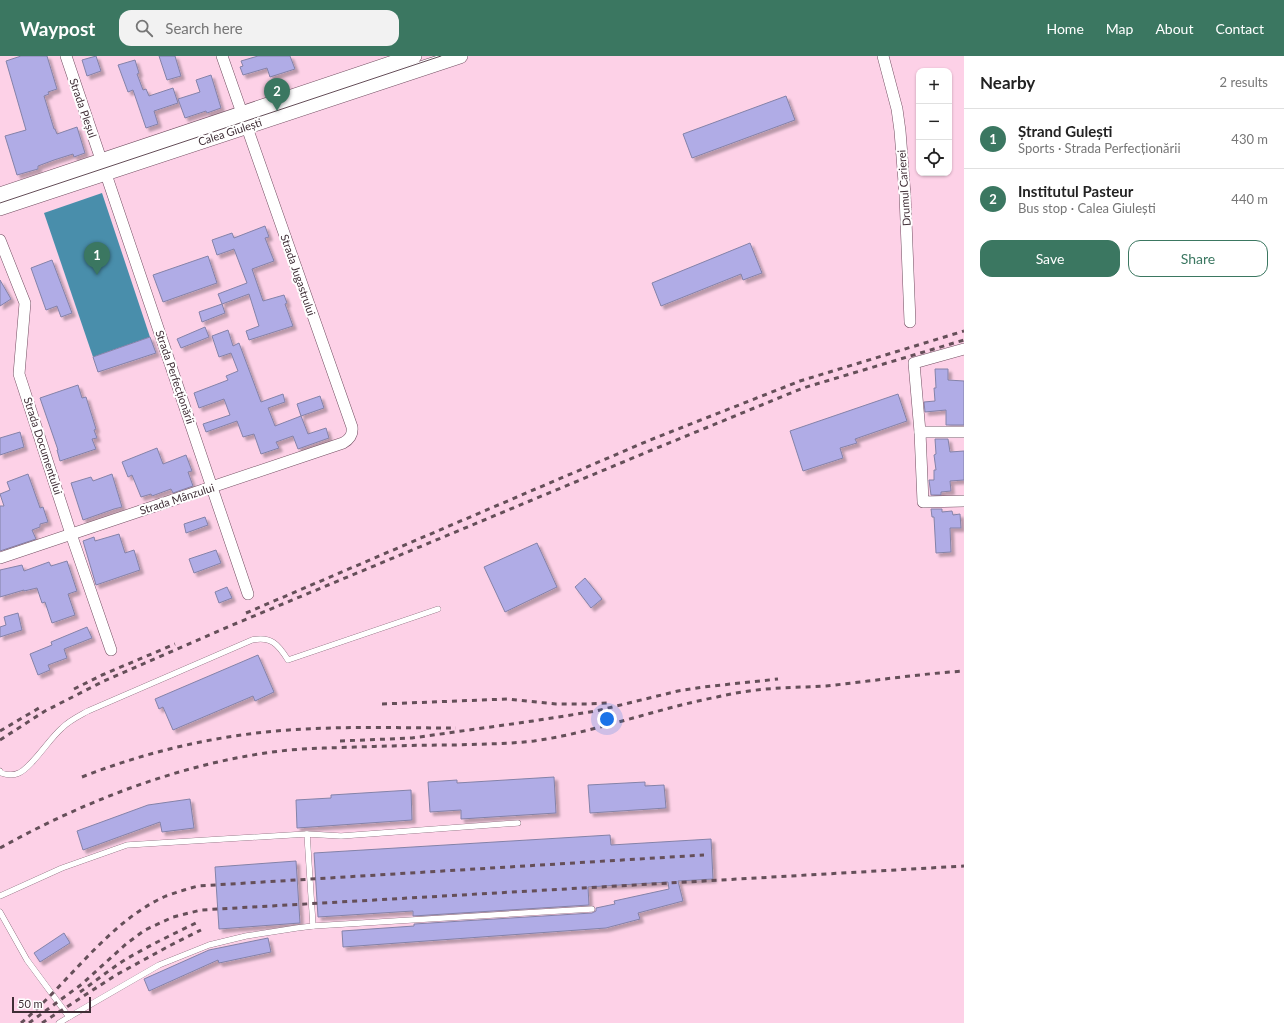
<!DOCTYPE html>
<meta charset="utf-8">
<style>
:root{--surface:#fff;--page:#f2f2f2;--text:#222;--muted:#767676;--line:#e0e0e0;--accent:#3b7761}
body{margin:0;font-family:Lato,sans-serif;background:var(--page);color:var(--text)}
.controls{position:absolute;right:12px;top:12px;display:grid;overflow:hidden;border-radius:8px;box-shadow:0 1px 3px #0004}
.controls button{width:36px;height:36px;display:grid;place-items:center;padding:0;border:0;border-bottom:1px solid var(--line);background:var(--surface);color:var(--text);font:20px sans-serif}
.scale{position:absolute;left:12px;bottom:10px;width:79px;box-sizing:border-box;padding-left:4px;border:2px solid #3f2e36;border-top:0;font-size:11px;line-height:14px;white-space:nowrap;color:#3f2e36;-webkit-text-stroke:3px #fff;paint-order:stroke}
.you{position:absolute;left:607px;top:663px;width:14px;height:14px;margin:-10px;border:3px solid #fff;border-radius:50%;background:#1a73e8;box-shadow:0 0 0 6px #1a73e833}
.badge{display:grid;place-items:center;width:26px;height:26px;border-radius:50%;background:var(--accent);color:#fff;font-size:13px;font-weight:700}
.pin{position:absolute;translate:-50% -33px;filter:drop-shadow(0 1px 2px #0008)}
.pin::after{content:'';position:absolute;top:21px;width:14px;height:12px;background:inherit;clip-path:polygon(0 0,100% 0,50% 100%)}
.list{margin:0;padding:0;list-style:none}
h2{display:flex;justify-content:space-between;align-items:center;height:52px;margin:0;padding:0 16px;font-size:17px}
h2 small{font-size:13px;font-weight:400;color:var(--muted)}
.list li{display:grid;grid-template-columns:26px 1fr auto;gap:12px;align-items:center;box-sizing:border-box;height:60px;padding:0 16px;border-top:1px solid var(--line)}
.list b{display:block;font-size:15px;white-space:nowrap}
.list p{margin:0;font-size:13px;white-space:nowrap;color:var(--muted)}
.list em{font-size:13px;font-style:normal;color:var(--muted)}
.actions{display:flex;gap:8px;padding:12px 16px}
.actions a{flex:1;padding:9px 0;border:1px solid var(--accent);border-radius:12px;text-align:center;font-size:14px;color:var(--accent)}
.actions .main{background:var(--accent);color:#fff}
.icon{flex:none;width:22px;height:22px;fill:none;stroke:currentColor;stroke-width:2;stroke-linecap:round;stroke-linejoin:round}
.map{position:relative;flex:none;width:964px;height:967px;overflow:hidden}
header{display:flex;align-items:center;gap:24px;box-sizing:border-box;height:56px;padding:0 20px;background:var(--accent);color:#fff}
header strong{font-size:19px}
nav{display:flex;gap:22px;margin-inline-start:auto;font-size:14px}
.search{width:280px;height:36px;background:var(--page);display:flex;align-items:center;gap:10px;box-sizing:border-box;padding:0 14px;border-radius:12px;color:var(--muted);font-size:15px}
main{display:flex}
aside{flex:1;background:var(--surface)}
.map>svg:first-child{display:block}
</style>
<header>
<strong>Waypost</strong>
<div class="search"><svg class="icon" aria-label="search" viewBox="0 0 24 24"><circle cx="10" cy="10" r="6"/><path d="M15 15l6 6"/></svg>Search here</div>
<nav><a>Home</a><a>Map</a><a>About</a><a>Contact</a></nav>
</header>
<main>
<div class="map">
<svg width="964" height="967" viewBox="0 0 964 967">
<defs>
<filter id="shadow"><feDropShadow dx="3.5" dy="3.5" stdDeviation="1" flood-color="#0004"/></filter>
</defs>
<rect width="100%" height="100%" fill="#fdd1e7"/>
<path fill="#498eab" d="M102,137L150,281L93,301L44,157Z"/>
<g fill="#b0ace6" stroke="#8482a8" filter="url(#shadow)">
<path d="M21,0H47L57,33L48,36L49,38L44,40L54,73H55L57,78L77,71L85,97L74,101L73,98L54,104L38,110V113L17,119L5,80L26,74L6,5Z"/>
<path d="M96,0L101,15L87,20L82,4Z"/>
<path d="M159,0H175L181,20L167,24Z"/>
<path d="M258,0H290L295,13L270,21L267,12L243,19L240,11L243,10L241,5Z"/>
<path d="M135,4L139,17L137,18L143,34L146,33L149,40L173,32L178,47L154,55L158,68L146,72L133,34L128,36L118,9Z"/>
<path d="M211,19L221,52L207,57L206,55L185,62L178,43L200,36L196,24Z"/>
<path d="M786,40L795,64L692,102L683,78Z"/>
<path d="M265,170L269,181L265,182L274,205L252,213L263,245L284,239L287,247L285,248L293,270L249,284L246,275L259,270L249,238L222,248L218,238L247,227L234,193L217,199L212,184L232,177L234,182Z"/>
<path d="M750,187L762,217L743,224L741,218L661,250L652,227Z"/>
<path d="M208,200L217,227L163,246L153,219Z"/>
<path d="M52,204L72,257L61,261L57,250L46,254L31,212Z"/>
<path d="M0,224L11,243L0,250Z"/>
<path d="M222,248L225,257L202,266L199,256Z"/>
<path d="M205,271L209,281L181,292L177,283Z"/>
<path d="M228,274L233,290L239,287L261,346L283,338L285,346L268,352L275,370L301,360L308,378L326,372L329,382L298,393L293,380L276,386L279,392L261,398L254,378L243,381L237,365L206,376L203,368L230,359L224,343L199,352L194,337L228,324L226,320L238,315L231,297L219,301L212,280Z"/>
<path d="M150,281L156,297L98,316L93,301Z"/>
<path d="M935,313H948V324L964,325V369H946V354L925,356L924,346L935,345L934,332H936Z"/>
<path d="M78,329L82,342L86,341L96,373L94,374L97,382L92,383L96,393L60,405L57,394H58L40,342Z"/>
<path d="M898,338L907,365L855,383L857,387L840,392L843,402L803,415L790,375Z"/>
<path d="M320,340L324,352L301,360L297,348Z"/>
<path d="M20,376L24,391L0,399V382Z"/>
<path d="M935,383H948L950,396L964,395V424L950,425L951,435L941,436V439H931L929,424H934V414H936L934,399L936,398Z"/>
<path d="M157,392L163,408L186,399L192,415L188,416L193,430L173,437L171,433L152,440L151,438L141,441L132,419L128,421L122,406Z"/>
<path d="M28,418L39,449L40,452L43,451L48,466L40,468V471L32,474L36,483L0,495V450H4L0,438L10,434L7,426Z"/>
<path d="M112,418L122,451L114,453L83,464L71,427L91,421L93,425Z"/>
<path d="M931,453H942V456L952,455L953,459L960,458L961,472H950L951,496L936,497L934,461H932Z"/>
<path d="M205,461L208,469L186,477L184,468Z"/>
<path d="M119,478L125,497L134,494L140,514L96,529L83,485L94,481L95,485Z"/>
<path d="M537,487L557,531L505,556L484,511Z"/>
<path d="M216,494L221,507L194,517L189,503Z"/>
<path d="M67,505L77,535L68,538L75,559L52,567L45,546L42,547L37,532L24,535V534L0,541V514L22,509L24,515L49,506L51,510Z"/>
<path d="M585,522L602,543L591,552L575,531Z"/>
<path d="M227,531L232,542L219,547L215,536Z"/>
<path d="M18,557L22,574L0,581V571L6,569L4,561Z"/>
<path d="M87,571L92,582L64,593L67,602L48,609L50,614L38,619L30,598L52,589L51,586Z"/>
<path d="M258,599L274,636L255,645L253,640L173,674L163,651L159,653L155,643Z"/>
<path d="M554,721L556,757L461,763V754L430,756L428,726L457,724V727Z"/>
<path d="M645,726V730L664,729L666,752L590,757L588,729Z"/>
<path d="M411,734L412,764L297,772L296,744L331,742V739Z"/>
<path d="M190,743L194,772L162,776L160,766L83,794L77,775L148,749Z"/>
<path d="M610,779L611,789L711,783L713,823L678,825L683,845L638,857L640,863L606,872L343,891L342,875L414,870V868L592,857L596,855V852L615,848L614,845L669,833L668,826L588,831L589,849L413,860V855L318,861L314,797Z"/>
<path d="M296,805L300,867L219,873L215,811Z"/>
<path d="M64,877L70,887L40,906L34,897Z"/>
<path d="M268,882L271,896L219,907L218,904L149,935L144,923L209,894Z"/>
</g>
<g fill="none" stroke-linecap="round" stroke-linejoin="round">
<g stroke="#714d60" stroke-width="6">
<g id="service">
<path d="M0,715L1,717C7,719 13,720 19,717C32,711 49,683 62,672C70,664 79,660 88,655L252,584C271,580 278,588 288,604L438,553"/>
<path d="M307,778L313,870"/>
<path d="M0,840L62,812L127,789L307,778L341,780L518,767"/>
<path d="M0,856L27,904L69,961L159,909L209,889L246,880L297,872L313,870L592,853"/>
<path d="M59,967L69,961"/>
</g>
</g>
<g stroke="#714d60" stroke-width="12">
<g id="minor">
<path d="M66,0L248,538"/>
<path d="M883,0L897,53L900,75L905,139L910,266"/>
<path d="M0,184L25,247L19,318L71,478L111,594"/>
<path d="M964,293L914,307L920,376L923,446L964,445"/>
<path d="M920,376H964"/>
<path d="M0,502L343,387C350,383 353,379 352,371L222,0"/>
</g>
</g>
<g stroke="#714d60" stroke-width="16">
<g id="secondary">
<path d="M0,139L414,0"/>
<path d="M0,152L460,0"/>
</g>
</g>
<use href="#service" stroke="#fff" stroke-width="5.5"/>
<use href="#minor" stroke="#fff" stroke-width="11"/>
<use href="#secondary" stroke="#fff" stroke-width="15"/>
<path stroke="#654f59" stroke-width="1" d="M0,147L441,0"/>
<g stroke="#654f59" stroke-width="3" stroke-dasharray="5 5" stroke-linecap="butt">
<path d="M246,557L650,384L800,325L964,275"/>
<path d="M74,633L102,619L175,588"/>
<path d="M382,648L507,643L556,648H588L609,647"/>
<path d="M0,675L39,652"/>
<path d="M0,684L45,655L104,625L230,570L652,394L803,332L964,284"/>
<path d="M340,685L412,682L533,665L596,655L678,635L703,631L778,623"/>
<path d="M82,721C148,695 218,679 289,674C344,670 401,672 456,672"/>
<path d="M0,792C88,743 190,704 290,694C312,692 333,692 355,691C388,690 421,689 454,689C481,688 507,688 534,685C596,676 655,653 717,641C738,636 760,633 781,632C796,631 811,631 826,630C872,625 918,618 964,615"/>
<path d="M80,936C94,926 108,915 123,905C148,890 173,878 198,866"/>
<path d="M21,967C69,927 109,865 166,840C177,836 187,833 198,830L704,799"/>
<path d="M29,967L82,928L126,888L145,874L173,861L201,854L964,810"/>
<path d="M42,967L116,919L171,889L201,874"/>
</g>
</g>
<g text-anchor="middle" stroke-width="4" stroke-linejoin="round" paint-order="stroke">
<g font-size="11" fill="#3f2e36" stroke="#fff">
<text transform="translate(83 52) rotate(71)" y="4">Strada Pleșul</text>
<text transform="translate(230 76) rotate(-18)" y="4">Calea Giulești</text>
<text transform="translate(904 132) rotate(-94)" y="4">Drumul Carierei</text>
<text transform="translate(298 219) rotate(71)" y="4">Strada Jugastrului</text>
<text transform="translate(175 321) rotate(71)" y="4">Strada Perfecționării</text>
<text transform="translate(43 390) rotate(72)" y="4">Strada Documentului</text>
<text transform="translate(177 443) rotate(-18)" y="4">Strada Mânzului</text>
</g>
</g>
</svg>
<div class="controls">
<button>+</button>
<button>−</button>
<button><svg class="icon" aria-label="locate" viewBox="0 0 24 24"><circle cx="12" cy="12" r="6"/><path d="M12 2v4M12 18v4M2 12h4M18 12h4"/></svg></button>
</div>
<div class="scale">50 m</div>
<div class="you"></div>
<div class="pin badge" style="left:97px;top:219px">1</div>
<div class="pin badge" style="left:277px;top:55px">2</div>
</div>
<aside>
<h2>Nearby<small>2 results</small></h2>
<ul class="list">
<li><span class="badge">1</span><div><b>Ștrand Gulești</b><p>Sports · Strada Perfecționării</p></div><em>430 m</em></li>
<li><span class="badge">2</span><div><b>Institutul Pasteur</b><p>Bus stop · Calea Giulești</p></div><em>440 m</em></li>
</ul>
<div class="actions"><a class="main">Save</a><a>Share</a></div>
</aside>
</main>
